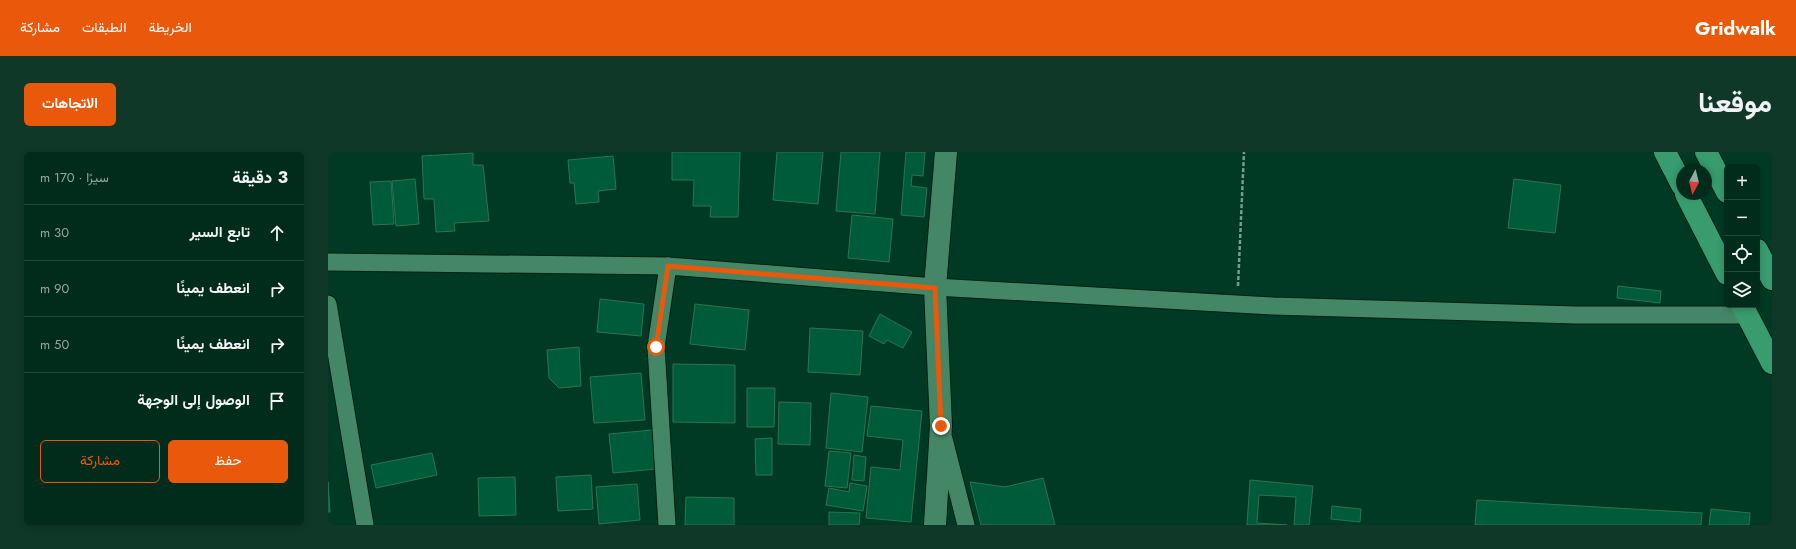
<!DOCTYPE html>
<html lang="ar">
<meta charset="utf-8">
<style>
:root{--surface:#012c1b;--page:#0f3828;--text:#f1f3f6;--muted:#96a7a3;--line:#23483a;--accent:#ea580c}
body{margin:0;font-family:Jost,Vazirmatn,sans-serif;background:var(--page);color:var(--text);direction:rtl}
.controls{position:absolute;right:12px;top:12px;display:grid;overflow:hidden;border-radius:6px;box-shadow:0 2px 6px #0003}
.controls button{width:36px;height:36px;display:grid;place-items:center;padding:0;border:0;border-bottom:1px solid var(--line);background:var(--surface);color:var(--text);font:20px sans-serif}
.compass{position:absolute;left:1348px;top:12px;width:36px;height:36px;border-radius:50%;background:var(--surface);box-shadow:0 2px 6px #0003;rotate:187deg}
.stop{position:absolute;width:12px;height:12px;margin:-9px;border:3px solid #ea580c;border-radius:50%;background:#fff}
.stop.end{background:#ea580c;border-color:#fff;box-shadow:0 1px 4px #0008}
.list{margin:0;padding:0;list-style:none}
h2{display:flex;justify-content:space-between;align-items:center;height:52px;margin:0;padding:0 16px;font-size:17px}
h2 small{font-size:13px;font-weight:400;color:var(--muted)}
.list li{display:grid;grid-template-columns:26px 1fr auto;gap:12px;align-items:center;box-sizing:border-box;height:56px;padding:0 16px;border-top:1px solid var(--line)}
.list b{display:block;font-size:15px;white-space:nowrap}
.list em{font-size:13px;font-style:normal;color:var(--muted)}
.actions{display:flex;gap:8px;padding:12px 16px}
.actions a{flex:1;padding:9px 0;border:1px solid var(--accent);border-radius:6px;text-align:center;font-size:14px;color:var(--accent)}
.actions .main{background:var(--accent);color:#fff}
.icon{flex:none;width:22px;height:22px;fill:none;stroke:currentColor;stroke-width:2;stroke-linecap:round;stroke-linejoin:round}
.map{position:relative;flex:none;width:1444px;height:373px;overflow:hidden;direction:ltr;border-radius:6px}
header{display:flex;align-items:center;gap:24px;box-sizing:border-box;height:56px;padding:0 20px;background:var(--accent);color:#fff}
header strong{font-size:19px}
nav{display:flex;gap:22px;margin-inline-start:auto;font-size:14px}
.intro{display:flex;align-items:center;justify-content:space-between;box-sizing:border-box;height:96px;padding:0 24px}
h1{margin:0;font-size:28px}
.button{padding:10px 18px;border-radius:6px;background:var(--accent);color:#fff;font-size:14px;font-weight:700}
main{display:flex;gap:24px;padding:0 24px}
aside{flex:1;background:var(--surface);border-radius:6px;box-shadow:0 2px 6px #0003}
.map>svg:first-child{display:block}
</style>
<header>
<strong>Gridwalk</strong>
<nav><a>الخريطة</a><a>الطبقات</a><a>مشاركة</a></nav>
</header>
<div class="intro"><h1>موقعنا</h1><a class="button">الاتجاهات</a></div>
<main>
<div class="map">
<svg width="1444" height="373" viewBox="0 0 1444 373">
<rect width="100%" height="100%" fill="#013a24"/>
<g fill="#005b3a" stroke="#2e7252">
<path d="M344,0H412L410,65H382L383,54H365L366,28H344Z"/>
<path d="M449,0H495L490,52L445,48Z"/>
<path d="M513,0H552L547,62L508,59Z"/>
<path d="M578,0H597L595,24L584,23L583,34L599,36L596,65L573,63Z"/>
<path d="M145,1V13H155L161,69L126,71L127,79L108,80L106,47H96L94,4Z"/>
<path d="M285,4L288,37L270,39L271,50L248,52L246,31H242L240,8Z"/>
<path d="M87,27L91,72L68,74L64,29Z"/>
<path d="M1186,27L1233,33L1227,81L1180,76Z"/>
<path d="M63,29L66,72L45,73L42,30Z"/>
<path d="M524,63L565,67L561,110L520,106Z"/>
<path d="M1290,134L1333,139L1332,151L1289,146Z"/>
<path d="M272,147L316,152L313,184L269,180Z"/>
<path d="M367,152L421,158L417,198L362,192Z"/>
<path d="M552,162L584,180L575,196L559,188L556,192L541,184Z"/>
<path d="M482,176L535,179L532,223L480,220Z"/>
<path d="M251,195L253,234L231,236L221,226L219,198Z"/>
<path d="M345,212L407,213V271L345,270Z"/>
<path d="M313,221L317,268L266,271L262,225Z"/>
<path d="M419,236H447L446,275H419Z"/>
<path d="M503,241L540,245L534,300L498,296Z"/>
<path d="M451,250L483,251L482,293L450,292Z"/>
<path d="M543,254L594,259L583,370L538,366L543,315L572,318L575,288L539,284Z"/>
<path d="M324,278L328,317L285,321L281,282Z"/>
<path d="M444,286V323H428L427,287Z"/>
<path d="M501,299L523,301L519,336L497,334Z"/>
<path d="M104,301L109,323L48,336L43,313Z"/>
<path d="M526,303L538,305L536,329L524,328Z"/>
<path d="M263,323L265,357L230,359L228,325Z"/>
<path d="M187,325L188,363L151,364L150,326Z"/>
<path d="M715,326L727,373H653L642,330L677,335Z"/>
<path d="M922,328L985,334L981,373H966L968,345L931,343L929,371L959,373H919Z"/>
<path d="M0,330L2,360H0Z"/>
<path d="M522,331L539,334L535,359L498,353L501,336L521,340Z"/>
<path d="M309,332L312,368L271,372L268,335Z"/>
<path d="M358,345L406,346V373H357Z"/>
<path d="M1149,348L1374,361L1373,373H1147Z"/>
<path d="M1004,354L1033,357L1032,370L1003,367Z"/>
<path d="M1383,357L1422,361L1421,373H1381Z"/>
<path d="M501,360L532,361L531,373H501Z"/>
</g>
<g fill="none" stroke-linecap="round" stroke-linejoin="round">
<g stroke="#001f10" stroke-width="19">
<g id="street">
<path d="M0,110L340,114L607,135L945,154L1248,163H1419"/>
<path d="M0,152L37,373"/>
<path d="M616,287L638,373"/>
<path d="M339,373L328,195L340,114"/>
</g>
</g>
<g stroke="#001f10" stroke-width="24">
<path id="secondary" d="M607,373L613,274L607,135L618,0"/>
</g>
<g stroke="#001f10" stroke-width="24">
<g id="highway">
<path d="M1337,0L1354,33"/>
<path d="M1378,0L1399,40"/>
<path d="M1358,42L1399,122"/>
<path d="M1429,98L1444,127"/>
<path d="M1414,153L1444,211"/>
</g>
</g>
<path stroke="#739f8b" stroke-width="2.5" stroke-dasharray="4 2" stroke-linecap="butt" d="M910,134L916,0"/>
<use href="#street" stroke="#448766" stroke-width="17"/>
<use href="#secondary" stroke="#448766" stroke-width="22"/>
<use href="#highway" stroke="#389c6f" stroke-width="22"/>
</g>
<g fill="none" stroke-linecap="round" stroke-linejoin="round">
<path stroke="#ea580c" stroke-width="5" d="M328,195L340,114L607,136L613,274"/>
</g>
</svg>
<div class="controls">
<button>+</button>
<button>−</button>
<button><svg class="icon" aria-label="locate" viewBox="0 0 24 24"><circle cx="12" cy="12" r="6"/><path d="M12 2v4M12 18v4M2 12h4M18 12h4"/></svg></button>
<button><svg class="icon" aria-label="layers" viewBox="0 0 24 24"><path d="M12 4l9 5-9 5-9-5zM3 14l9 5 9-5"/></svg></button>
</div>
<svg class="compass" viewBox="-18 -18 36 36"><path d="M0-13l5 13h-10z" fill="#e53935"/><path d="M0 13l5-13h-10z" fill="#96a7a3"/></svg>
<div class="stop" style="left:328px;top:195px"></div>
<div class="stop end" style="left:613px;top:274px"></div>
</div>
<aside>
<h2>3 دقيقة<small>سيرًا · 170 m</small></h2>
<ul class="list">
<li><svg class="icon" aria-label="ahead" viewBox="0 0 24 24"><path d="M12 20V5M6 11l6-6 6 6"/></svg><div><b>تابع السير</b></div><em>30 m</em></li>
<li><svg class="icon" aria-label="right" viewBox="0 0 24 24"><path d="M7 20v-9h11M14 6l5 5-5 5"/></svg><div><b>انعطف يمينًا</b></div><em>90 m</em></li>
<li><svg class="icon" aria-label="right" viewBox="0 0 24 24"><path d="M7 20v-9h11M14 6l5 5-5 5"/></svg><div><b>انعطف يمينًا</b></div><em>50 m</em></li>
<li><svg class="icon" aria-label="arrive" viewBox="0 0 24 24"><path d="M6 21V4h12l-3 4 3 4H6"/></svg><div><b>الوصول إلى الوجهة</b></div></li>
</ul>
<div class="actions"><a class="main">حفظ</a><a>مشاركة</a></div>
</aside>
</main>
